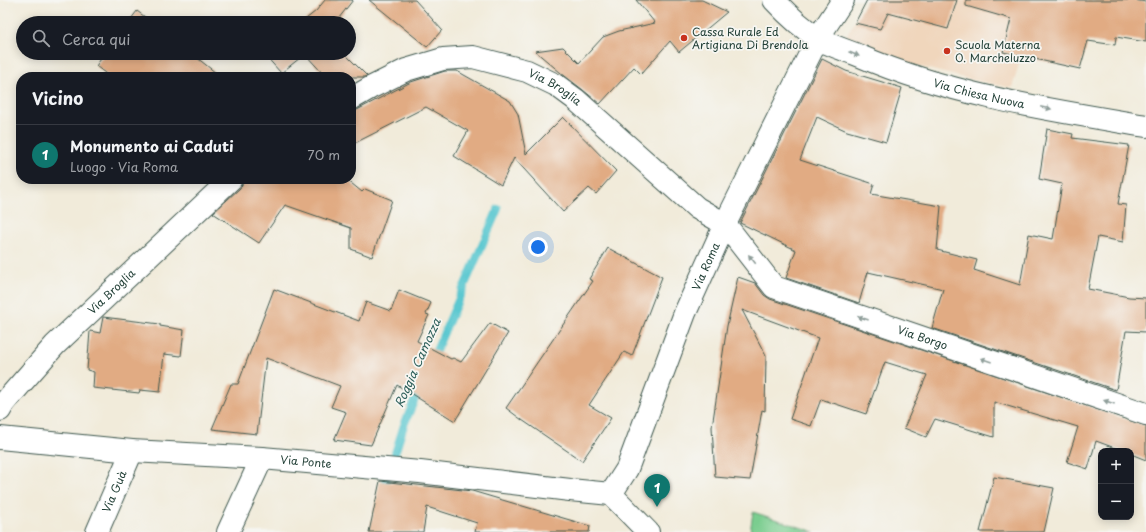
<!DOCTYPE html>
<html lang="it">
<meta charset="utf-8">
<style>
:root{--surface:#171b24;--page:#242831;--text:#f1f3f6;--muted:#9ea1a6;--line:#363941;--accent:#0f766e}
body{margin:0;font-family:"Playpen Sans",sans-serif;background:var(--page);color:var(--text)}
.controls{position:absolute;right:12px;bottom:12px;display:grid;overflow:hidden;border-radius:8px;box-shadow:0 2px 10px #0003}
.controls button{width:36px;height:36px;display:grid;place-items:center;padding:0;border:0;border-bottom:1px solid var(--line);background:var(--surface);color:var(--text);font:20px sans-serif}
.you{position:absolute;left:538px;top:247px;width:14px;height:14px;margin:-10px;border:3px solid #fff;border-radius:50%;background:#1a73e8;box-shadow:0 0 0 6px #1a73e833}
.badge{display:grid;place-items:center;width:26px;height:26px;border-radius:50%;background:var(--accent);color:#fff;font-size:13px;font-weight:700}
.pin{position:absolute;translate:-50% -33px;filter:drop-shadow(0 1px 2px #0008)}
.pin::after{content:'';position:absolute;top:21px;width:14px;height:12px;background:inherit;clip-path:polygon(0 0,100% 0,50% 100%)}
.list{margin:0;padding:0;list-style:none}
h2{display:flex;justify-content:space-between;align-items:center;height:52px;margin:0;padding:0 16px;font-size:17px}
h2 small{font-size:13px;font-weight:400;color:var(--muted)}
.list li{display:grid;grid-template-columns:26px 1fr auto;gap:12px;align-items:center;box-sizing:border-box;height:60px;padding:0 16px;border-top:1px solid var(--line)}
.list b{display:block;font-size:15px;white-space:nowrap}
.list p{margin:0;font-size:13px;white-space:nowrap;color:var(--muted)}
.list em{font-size:13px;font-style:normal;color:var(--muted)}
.icon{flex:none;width:22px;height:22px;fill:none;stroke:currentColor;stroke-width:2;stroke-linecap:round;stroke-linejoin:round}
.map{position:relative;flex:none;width:1146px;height:532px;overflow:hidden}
.search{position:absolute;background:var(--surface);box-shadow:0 2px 10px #0003;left:16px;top:16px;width:340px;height:44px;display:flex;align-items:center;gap:10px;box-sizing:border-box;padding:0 14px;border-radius:22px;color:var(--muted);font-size:15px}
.panel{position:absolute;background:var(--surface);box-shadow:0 2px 10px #0003;left:16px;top:72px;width:340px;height:112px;border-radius:16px}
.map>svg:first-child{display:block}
</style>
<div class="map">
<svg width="1146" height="532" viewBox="0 0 1146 532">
<rect width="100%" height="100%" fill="#f6f6f2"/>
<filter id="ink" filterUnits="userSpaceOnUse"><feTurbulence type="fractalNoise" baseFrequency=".025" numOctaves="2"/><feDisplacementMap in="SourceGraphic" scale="8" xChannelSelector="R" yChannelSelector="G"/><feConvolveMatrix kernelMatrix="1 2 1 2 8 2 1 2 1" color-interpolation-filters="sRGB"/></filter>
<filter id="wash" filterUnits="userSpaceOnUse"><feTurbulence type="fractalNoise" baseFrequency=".012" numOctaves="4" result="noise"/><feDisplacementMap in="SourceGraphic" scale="16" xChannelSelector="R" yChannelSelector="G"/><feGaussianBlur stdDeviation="0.9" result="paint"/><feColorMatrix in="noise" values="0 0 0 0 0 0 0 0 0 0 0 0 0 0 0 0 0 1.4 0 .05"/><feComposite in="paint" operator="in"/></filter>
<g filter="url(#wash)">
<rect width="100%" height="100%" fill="#f1ebda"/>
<path fill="#f0d6bc" d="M867,0H1038L1012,88L960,77L897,61L844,40Z"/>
<path fill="#7acd8f" stroke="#4c8562" d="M753,512L815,532H750Z"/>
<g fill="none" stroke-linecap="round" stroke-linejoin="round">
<g stroke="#5bc8d0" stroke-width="8">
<path d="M432,360L498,209"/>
<path d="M383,491L404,425L420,387"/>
</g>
</g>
<g id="blocks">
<g fill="#e1ab83">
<path d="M325,0H353L335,23H301L316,11Z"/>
<path d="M369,0H415L442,30L427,47Z"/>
<path d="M636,0H702L727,12L679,52L670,41L641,74L634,67L600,104L583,90L561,73L535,51L563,47L579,63L603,37L619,31L655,23Z"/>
<path d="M867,0H957L948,29L888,13L880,29L855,23Z"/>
<path d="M966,0H1134L1146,2V42L1116,37L1115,45L1088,41L1080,69L1003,52L1011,19L966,6Z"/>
<path d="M137,11L153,23H128Z"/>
<path d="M105,53H191L221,77H110L96,66Z"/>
<path d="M265,53H344L367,76L364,77H326L305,54L281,73L264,54Z"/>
<path d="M822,59L846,71L902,88L886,142L847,131L817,117L800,160L874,184L871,194L941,206L937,250L977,260L974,270L1020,285L1029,234L1053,239L1062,184L1039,179L1047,129L1073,134L1072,138L1129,145L1118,204L1126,205L1123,242L1098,237L1088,289L1129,297L1146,298V332L1126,331L1116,390L932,328L943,289L868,272L859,303L786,278L796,250L740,223Z"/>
<path d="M445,71H457L510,101L518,114L526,154L563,117L616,171L596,194L589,188L563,212L514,158L501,185L454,156L468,131L426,107L351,145V111L357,110L411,82Z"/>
<path d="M243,179H341L351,183L362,192L365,189L392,200L372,257L351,249V228L285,205L259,243L213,213L240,188L243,183Z"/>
<path d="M608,248L662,277L632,356L624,352L589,405L611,418L582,461L522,420L506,408L593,281L589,279Z"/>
<path d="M738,277L755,283L764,295L770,299L1146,426V460L1131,454V451H1123L1096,441L1088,469L1067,462L1078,427L994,402V437L935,419L926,437L904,428L927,375L885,362L866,414L821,399L811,426L790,419L818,338L742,310L766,356L765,411L762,410L750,480L715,477L712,427L727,326Z"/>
<path d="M274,289L359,321L366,302L391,311L399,290L431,303L426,314L429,315L417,341L451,359L453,358L461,362L490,323L508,333L455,421L397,385L371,445L334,440L346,412L331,407L340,386L266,358L257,434L212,429L231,384H238Z"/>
<path d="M103,317L160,324V326L184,330L181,356L164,354L160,392L140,390L139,393L93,388L94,372L87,370L90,331L100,333Z"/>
<path d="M994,477L1054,488L1044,532H980Z"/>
<path d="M380,481L472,491L590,526L589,532H475L477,523L427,507L423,532H369Z"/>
</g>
</g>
</g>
<g filter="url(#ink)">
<use href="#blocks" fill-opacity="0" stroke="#3e574d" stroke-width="1"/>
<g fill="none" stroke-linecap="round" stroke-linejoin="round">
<g stroke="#3e574d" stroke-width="24">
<g id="minor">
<path id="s1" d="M774,0C787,14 802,28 818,38C830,46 846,50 860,56C950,95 1050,110 1146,126"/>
<path id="s2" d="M351,99L370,88L406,70L443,59L473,57L527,71L556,85L575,99L697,208L725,224L774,287L1146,414"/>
<path id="s3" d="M0,410L4,403L55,345L231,179"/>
<path id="s4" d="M0,438L132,451L262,458L420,472L570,490L611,494"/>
<path id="s5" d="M611,494L627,469L685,313L725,224L818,38L843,0"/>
<path d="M611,494L648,532"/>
<path id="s6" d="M97,532L132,451"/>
<path d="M228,532L262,458"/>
</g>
</g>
<use href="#minor" stroke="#fff" stroke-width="22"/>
</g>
<defs><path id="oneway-solid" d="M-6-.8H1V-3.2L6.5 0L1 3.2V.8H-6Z"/></defs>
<g fill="#8f9e9a">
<use href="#oneway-solid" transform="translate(854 54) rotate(23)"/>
<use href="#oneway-solid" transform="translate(1046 108) rotate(12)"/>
<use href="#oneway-solid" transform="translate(752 259) rotate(-128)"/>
<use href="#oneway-solid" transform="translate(863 318) rotate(-161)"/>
<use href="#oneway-solid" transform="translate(986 360) rotate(-161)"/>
<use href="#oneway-solid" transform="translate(1109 402) rotate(-161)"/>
</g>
</g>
<g fill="#c8321e" stroke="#f6f6f2" stroke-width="1.5">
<circle cx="684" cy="38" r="4"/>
<circle cx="947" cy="51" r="4"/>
</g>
<g text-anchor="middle" stroke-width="3.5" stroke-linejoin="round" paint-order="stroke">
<g font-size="11" fill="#1f3d34" stroke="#f6f6f2" text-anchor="start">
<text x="692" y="36">Cassa Rurale Ed<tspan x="692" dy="13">Artigiana Di Brendola</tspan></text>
<text x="955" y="49">Scuola Materna<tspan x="955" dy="13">O. Marcheluzzo</tspan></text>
</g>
<g font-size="11" fill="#1f3d34" stroke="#f6f6f2">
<text dy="4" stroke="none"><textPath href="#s2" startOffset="219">Via Broglia</textPath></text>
<text dy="4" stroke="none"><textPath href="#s1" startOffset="229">Via Chiesa Nuova</textPath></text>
<text dy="4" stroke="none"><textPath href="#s5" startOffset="247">Via Roma</textPath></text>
<text dy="4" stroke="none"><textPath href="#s3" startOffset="163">Via Broglia</textPath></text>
<text dy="4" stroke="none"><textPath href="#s2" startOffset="675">Via Borgo</textPath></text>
<text dy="4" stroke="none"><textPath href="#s4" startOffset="307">Via Ponte</textPath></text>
<text dy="4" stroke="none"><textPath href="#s6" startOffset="44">Via Guà</textPath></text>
</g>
<g font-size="12" font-style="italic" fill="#2e605b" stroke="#f6f6f2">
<text transform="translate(418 363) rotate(-66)" y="4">Roggia Camozza</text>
</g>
</g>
</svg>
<div class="controls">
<button>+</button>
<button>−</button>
</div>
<div class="you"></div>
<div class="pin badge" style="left:657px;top:507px">1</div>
<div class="search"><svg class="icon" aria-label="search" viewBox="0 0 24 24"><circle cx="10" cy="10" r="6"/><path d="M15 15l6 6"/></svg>Cerca qui</div>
<section class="panel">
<h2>Vicino<small></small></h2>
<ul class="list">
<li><span class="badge">1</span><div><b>Monumento ai Caduti</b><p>Luogo · Via Roma</p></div><em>70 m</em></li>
</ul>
</section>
</div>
